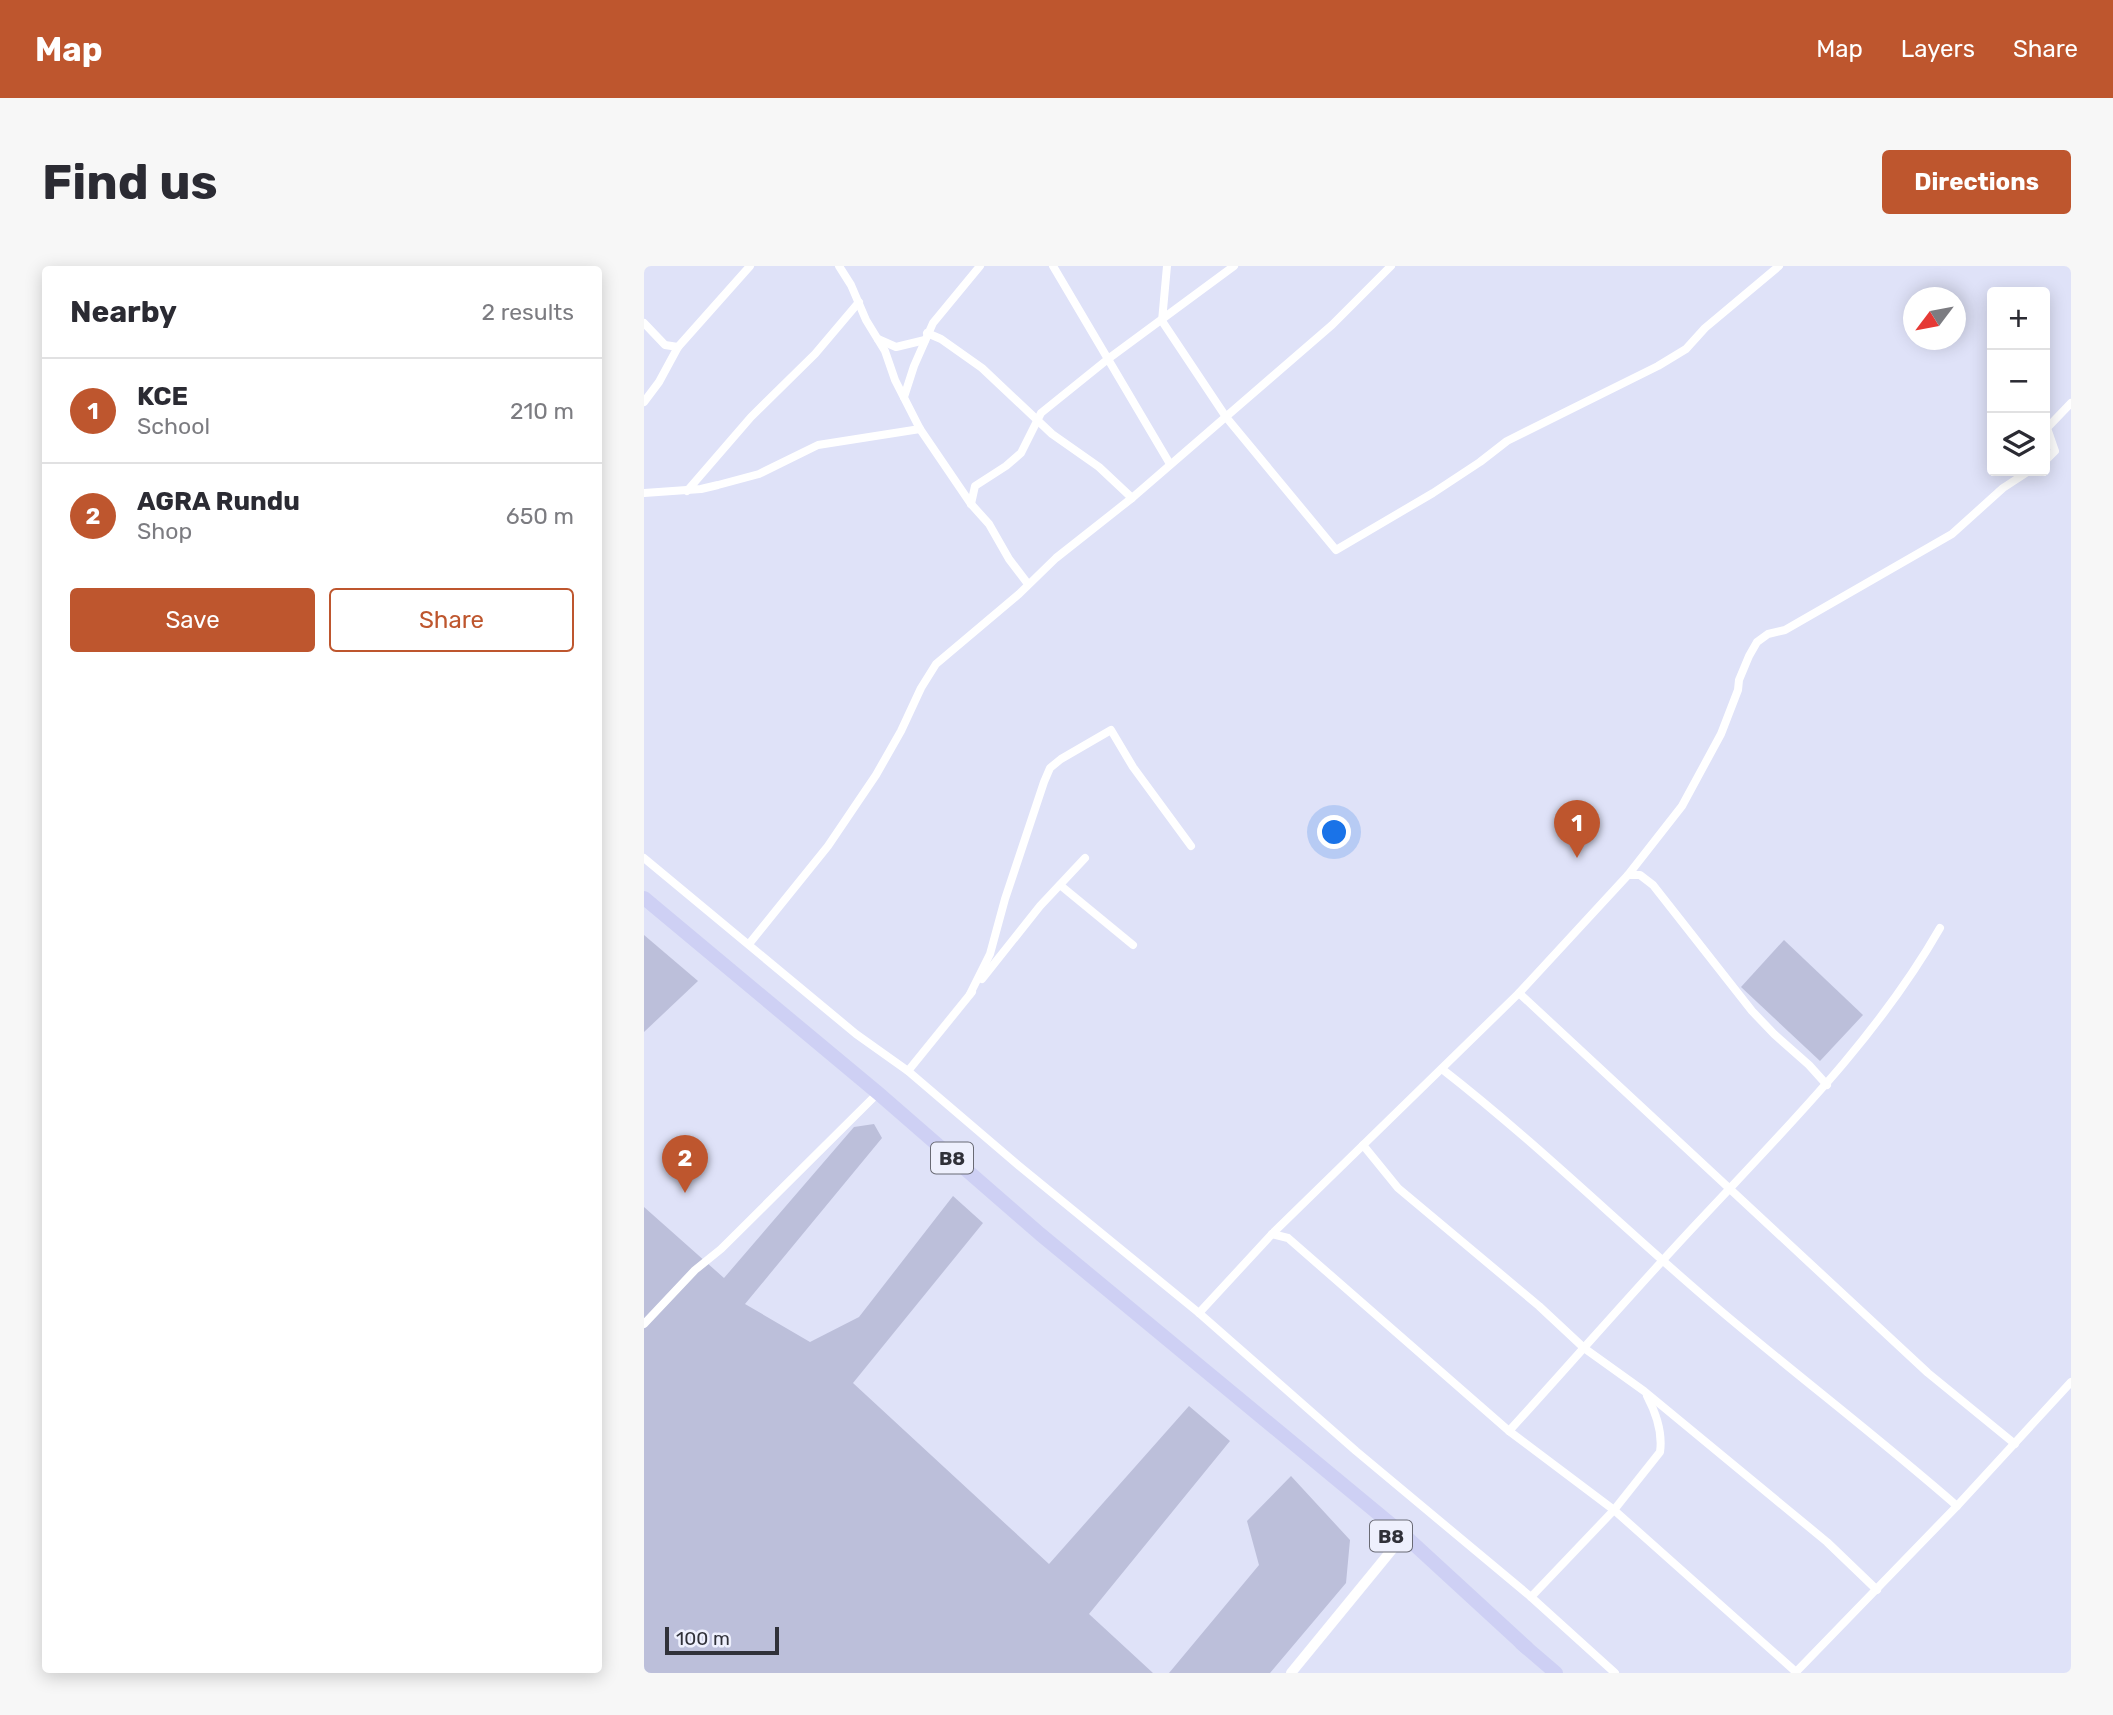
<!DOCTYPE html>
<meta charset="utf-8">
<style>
:root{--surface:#fff;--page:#f7f7f7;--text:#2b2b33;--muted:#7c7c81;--line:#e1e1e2;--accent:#be562e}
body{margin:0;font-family:Rubik,sans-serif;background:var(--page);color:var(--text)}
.controls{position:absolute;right:21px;top:21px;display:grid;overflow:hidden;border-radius:7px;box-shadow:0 4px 18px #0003}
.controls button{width:63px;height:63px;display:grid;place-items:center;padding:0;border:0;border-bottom:2px solid var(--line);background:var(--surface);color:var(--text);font:35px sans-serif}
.compass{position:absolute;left:1259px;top:21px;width:63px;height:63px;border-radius:50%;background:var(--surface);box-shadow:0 4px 18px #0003;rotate:238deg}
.scale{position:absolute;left:21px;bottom:18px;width:114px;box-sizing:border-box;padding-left:7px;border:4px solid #303139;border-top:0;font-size:19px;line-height:24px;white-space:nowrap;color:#303139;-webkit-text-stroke:5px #eef0fd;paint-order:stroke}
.you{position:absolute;left:691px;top:567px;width:24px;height:24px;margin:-18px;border:5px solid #fff;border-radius:50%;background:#1a73e8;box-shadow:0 0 0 10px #1a73e833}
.badge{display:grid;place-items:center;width:46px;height:46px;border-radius:50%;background:var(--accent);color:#fff;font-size:23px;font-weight:700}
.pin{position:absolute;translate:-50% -58px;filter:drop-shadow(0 2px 4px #0008)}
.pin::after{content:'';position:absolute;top:37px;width:24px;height:21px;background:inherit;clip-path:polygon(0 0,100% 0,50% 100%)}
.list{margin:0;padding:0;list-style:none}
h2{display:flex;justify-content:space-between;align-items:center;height:91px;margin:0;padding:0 28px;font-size:30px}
h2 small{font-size:23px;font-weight:400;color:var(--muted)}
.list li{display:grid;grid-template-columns:46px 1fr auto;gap:21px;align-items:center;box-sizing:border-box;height:105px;padding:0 28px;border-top:2px solid var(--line)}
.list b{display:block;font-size:26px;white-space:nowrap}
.list p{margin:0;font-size:23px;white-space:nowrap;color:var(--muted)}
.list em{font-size:23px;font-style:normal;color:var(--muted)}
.actions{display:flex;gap:14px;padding:21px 28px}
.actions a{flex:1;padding:16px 0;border:2px solid var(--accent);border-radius:7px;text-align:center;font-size:24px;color:var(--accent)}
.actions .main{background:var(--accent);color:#fff}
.icon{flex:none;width:38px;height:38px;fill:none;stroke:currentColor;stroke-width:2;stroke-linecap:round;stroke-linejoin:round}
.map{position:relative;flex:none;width:1427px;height:1407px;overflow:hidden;border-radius:7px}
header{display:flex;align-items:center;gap:42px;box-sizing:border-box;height:98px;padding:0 35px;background:var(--accent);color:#fff}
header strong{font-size:33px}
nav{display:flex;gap:38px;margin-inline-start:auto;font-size:24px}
.intro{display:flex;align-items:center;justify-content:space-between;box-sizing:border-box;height:168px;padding:0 42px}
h1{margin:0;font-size:49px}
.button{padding:18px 32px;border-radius:7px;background:var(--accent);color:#fff;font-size:24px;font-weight:700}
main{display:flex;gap:42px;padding:0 42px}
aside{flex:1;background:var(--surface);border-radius:7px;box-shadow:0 4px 18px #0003}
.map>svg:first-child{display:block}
</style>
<header>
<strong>Map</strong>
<nav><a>Map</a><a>Layers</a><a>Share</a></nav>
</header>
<div class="intro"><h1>Find us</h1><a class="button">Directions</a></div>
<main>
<aside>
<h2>Nearby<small>2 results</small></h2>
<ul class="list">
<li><span class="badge">1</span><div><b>KCE</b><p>School</p></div><em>210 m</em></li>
<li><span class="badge">2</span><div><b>AGRA Rundu</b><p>Shop</p></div><em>650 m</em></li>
</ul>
<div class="actions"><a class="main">Save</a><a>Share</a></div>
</aside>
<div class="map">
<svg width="1427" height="1407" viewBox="0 0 1427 1407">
<rect width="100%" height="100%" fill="#dfe2f8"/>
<g fill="#bcbfda">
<path d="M0,669L54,715L0,766Z"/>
<path d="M1140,674L1219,749L1176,795L1097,721Z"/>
<path d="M230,858L238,872L101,1038L166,1076L215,1051L309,930L339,957L209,1117L405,1298L545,1140L586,1175L445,1348L509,1407H0V941L80,1012L210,861Z"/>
<path d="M647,1210L706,1274L702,1317L626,1407H525L615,1299L603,1255Z"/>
</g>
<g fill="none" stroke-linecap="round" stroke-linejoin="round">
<g stroke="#fff" stroke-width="8">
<path d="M195,0L207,19L222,54L241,85L251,114L276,163L327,238L345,258L365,293L384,318"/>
<path d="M409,0L526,198"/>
<path d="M523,0L518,55L582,151L692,284L789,227L836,196L863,175L1014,100L1042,83L1061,62L1135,0"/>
<path d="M0,57L21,79L34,81"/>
<path d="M283,67L297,73L338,102L408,168L455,201L488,232"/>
<path d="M234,73L252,81L281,74"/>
<path d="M260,131L270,100L289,57L336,0"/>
<path d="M0,136L15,116L34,81L106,0"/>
<path d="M1401,195L1411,185L1403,162L1427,137"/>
<path d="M43,225L107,151L171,88L215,36"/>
<path d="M0,227L57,223L74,219L115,208L174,179L276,163"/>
<path d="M327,238L331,220L362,200L377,187L397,147L464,93L590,0"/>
<path d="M0,592L212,768L264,805L374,899L555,1047L712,1185L887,1331L971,1407"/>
<path d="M984,609L1038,540L1077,468L1094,424L1095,414L1105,390L1113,376L1124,368L1141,364L1308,268L1359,222L1385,205"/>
<path d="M416,619L489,679"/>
<path d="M105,678L184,580L232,509L257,465L277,422L292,398L375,328L412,292L488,232L688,59L747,0"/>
<path d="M338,713L396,640L441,592"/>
<path d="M875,727L1284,1107L1371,1178"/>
<path d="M326,728L346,688L361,633L400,516L406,502L417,493L467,464L489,501L547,580"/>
<path d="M798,803C893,877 979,962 1071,1040C1151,1108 1234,1171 1313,1240"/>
<path d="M264,805L328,726"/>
<path d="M719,879L754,922L895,1040L940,1082L1000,1125L1183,1276L1233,1324"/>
<path d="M628,968L644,972L865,1165L970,1244L1152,1406"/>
<path d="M555,1047L628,968L875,727L984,609H996L1009,619L1108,745L1130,768L1165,799L1183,819"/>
<path d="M0,1058L51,1004L77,983L234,827"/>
<path d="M865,1165C929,1095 992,1022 1057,953C1143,861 1233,772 1296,662"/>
<path d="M887,1331L970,1244L1016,1186C1019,1166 1012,1147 1003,1130"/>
<path d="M1151,1407L1313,1240L1427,1116"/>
</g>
<path stroke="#fff" stroke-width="10" d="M647,1407L760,1269"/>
<g stroke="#ced0f4" stroke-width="14">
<path d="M0,632L234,827L396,968L760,1269L883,1382"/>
<path d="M877,1377L912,1407"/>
</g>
</g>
<g text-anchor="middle" stroke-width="7" stroke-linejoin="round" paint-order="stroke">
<g fill="#eef0fd" stroke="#696a74" stroke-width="2">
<rect x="287" y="876.5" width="42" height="31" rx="5"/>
<rect x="726" y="1254.5" width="42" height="31" rx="5"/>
</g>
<g font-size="19" font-weight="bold" fill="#303139">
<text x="308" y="899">B8</text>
<text x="747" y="1277">B8</text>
</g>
</g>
</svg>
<div class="controls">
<button>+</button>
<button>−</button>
<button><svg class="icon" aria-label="layers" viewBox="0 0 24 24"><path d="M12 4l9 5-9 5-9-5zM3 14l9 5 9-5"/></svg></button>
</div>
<svg class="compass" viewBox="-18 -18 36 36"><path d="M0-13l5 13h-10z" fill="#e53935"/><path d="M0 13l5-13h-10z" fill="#7c7c81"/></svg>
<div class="scale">100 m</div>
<div class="you"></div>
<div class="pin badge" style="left:933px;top:592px">1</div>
<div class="pin badge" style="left:41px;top:927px">2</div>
</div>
</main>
